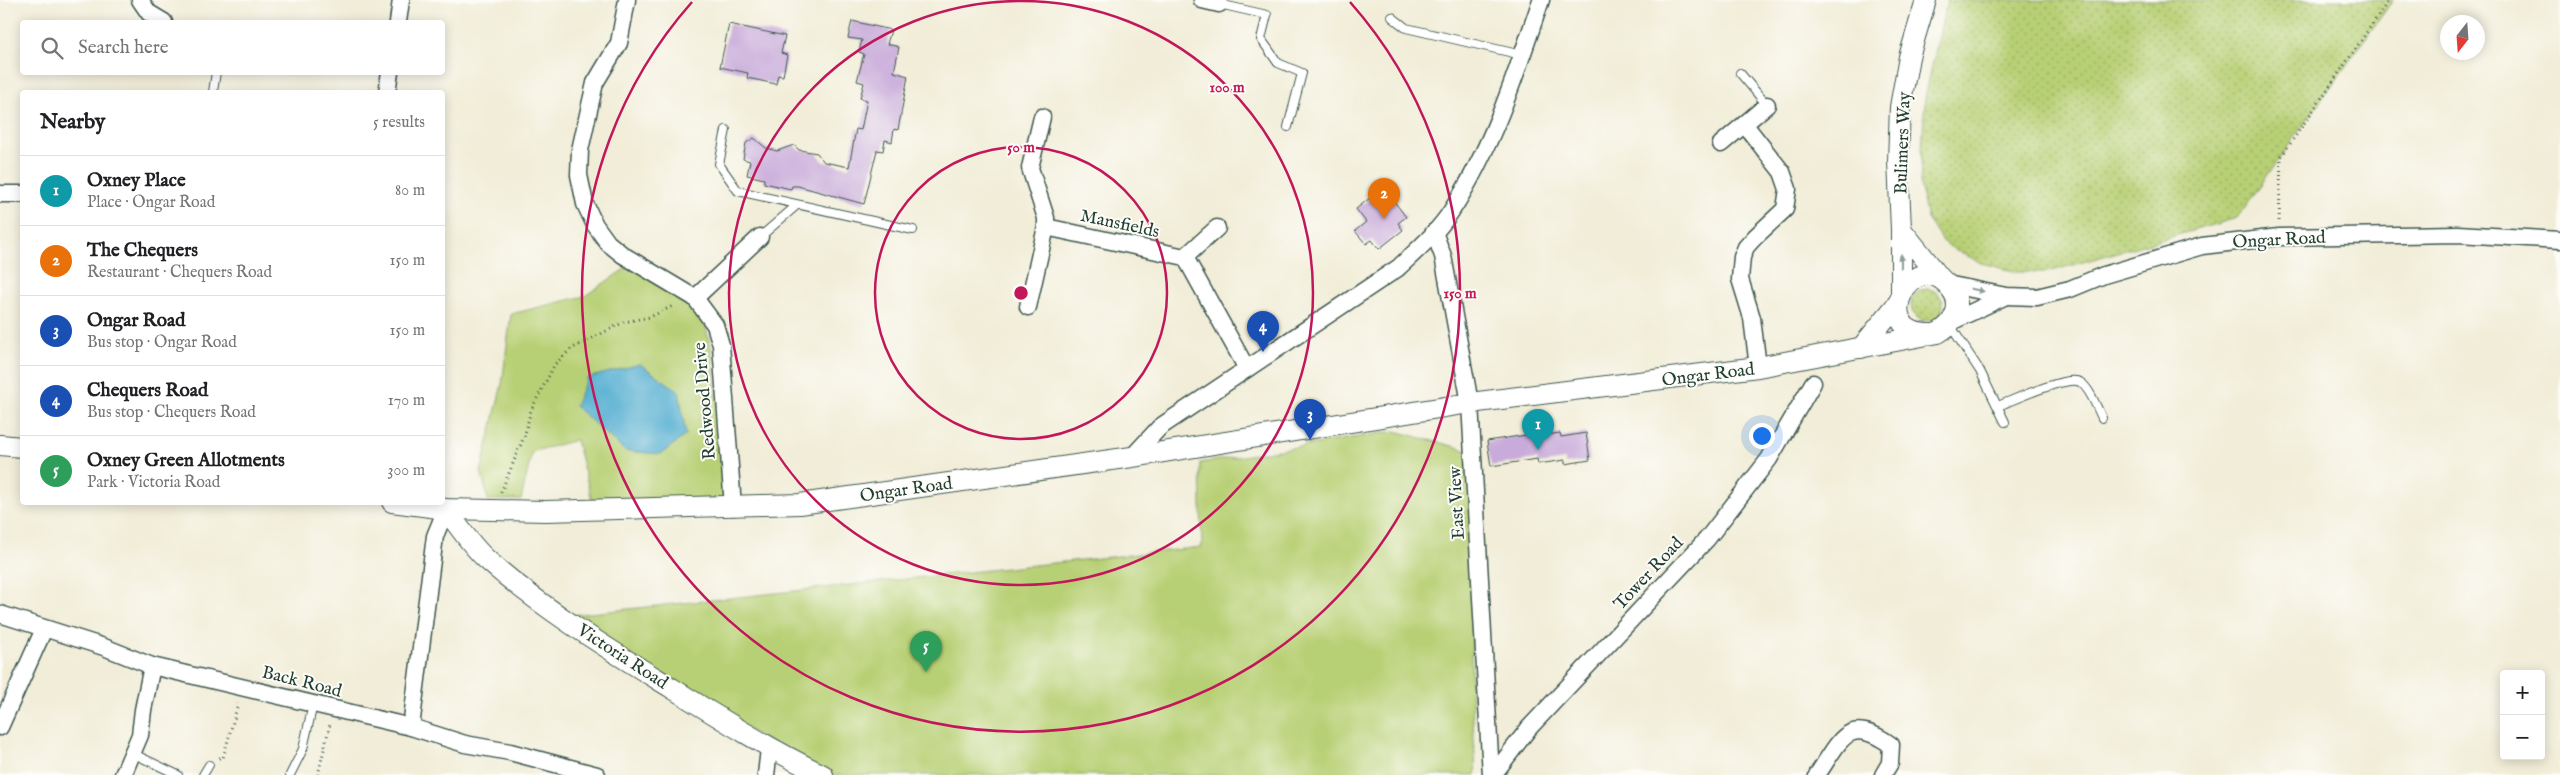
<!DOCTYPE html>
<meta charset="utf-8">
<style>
:root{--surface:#fff;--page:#f6f6f6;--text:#202124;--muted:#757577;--line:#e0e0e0;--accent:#1f6fb2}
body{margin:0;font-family:"IM FELL English",serif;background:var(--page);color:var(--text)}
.controls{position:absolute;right:15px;bottom:15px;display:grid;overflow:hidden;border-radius:5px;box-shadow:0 2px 12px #0003}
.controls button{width:45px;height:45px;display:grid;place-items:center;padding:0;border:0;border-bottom:1px solid var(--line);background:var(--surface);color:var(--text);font:25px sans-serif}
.compass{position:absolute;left:2440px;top:15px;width:45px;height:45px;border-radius:50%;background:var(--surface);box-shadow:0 2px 12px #0003;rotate:197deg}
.you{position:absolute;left:1761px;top:435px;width:18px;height:18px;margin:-12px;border:4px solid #fff;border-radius:50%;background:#1a73e8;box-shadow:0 0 0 8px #1a73e833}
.badge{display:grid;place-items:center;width:32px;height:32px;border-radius:50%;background:var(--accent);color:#fff;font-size:16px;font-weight:700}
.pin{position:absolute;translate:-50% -41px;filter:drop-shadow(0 1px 2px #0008)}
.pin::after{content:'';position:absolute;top:26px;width:18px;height:15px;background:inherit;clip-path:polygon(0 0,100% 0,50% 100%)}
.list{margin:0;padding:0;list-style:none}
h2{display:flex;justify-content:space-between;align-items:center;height:65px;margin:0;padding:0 20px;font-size:21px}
h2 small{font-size:16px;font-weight:400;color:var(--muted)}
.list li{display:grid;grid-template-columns:32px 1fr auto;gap:15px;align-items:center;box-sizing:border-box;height:70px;padding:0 20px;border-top:1px solid var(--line)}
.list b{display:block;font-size:19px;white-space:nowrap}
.list p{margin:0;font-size:16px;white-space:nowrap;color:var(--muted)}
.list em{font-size:16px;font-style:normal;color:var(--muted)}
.icon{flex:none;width:28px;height:28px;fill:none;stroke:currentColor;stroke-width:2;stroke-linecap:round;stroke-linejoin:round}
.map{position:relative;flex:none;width:2560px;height:775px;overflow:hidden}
.search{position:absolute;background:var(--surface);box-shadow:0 2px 12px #0003;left:20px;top:20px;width:425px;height:55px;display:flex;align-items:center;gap:12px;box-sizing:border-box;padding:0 18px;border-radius:5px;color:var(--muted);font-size:19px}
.panel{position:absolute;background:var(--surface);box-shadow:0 2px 12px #0003;left:20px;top:90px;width:425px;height:415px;border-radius:5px}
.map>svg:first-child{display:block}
</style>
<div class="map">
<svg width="2560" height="775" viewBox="0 0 2560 775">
<defs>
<pattern id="grass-dots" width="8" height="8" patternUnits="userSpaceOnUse" patternTransform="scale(1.25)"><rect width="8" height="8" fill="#b8d075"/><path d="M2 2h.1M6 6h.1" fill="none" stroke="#95aa61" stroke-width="1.8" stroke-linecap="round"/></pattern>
</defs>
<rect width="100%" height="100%" fill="#fdfcf7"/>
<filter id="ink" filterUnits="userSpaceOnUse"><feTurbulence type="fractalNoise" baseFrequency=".02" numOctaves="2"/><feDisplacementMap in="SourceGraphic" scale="10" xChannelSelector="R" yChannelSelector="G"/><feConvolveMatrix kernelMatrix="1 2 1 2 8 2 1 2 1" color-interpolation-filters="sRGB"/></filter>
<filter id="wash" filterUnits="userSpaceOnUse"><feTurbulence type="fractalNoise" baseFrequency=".0096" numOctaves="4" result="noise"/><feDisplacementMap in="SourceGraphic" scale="20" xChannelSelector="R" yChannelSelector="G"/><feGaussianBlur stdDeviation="1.12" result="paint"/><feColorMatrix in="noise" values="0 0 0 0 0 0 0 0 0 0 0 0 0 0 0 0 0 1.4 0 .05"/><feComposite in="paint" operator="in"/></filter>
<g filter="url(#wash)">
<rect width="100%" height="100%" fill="#f1edd8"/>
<g fill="url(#grass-dots)" stroke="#6c8654">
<path d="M1947,0H2393L2237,218L2048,272H2017L1981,263L1945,244L1927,219L1920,183L1925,97Z"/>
<circle cx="1927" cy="305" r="16"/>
</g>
<g fill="#b8d075" stroke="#6c8654">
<path d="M635,262L703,316L712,352L728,503L592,500L576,440L532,452L521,500H488L481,471L502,384L511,314L585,296Z"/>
<path d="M1395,431L1460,448L1474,454L1471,684L1476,775H823L563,616L1202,547L1200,463Z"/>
</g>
<path fill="#54afd2" stroke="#3a7683" d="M640,364L679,391L686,435L661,454L625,451L575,406L587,378Z"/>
<g id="blocks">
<g fill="#c8abda">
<path d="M852,21L891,30L887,44L899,47L894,72L908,76L898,130L894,129L892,142L885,140L883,151L877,150L864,204L798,186H792L791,189L764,183V179L747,175L750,161L743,159L746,143L754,138L766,148L777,151L794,145L799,150L817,153L824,162L849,167L856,129L861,130L867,100L860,98L864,83L857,81L864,54L859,52L862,40L848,38Z"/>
<path d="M729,24L785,36L781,53L787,55L783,76L778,75L776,84L747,78L748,73L720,67Z"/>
<path d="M1387,192L1406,217L1398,223L1403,230L1379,249L1372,240L1366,244L1355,231L1366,222L1356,209L1375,194L1378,199Z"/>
<path d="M1560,433L1561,437L1586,433L1590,460L1565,464V460L1538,464L1537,459L1491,466L1487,441L1533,434L1534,437Z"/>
</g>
</g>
</g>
<g filter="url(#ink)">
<use href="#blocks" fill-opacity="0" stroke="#3e574d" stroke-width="1"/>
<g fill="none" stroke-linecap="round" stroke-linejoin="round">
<g stroke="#3e574d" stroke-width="10">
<g id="service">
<path d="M1219,4L1267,15L1261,39L1278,63L1302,73L1288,127"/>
<path d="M1392,17L1406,28L1522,55"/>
<path d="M1740,73L1767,105"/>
<path d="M213,92L216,72"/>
<path d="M726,130L719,164L738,191L913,230"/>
<path d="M760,237L797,205"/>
<path d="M1950,325L1980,371L2005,422"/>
<path d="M1998,406C2014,400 2066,375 2080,382C2090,388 2097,408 2102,418"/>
<path d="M132,753L178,775"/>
<path d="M203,775L209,765"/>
<path d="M290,775L303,749L313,704"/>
</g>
</g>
<g stroke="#3e574d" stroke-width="19">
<g id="minor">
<path d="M140,0L149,13L164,22"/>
<path d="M627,0L619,43L595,83L580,150L579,175L585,204L595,225L608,243L623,255L695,298"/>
<path d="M1202,0L1219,4"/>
<path d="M398,22L401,0"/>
<path d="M387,92L390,72"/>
<path d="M1042,117L1030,168L1046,218V227"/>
<path d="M1745,125L1782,172L1788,189L1785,209L1755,237L1746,247L1742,257L1740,279L1752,318L1758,367"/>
<path d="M1721,144L1767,105"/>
<path d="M0,194H22"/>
<path d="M1434,232L1443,256L1470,403L1491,775"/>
<path d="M1185,257L1247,369"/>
<path d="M1947,284L2006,296L2037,297L2070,289L2104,275L2202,246L2279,237L2458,234L2560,240"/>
<path d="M1028,307L1046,227L1185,257L1217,228"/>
<path d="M1953,321L2006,296"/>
<path d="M1132,457L1160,427L1398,268C1417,250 1438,232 1452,210C1493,146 1517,71 1541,0"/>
<path d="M733,507L721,345L715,325L695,298L760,237"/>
<path d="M0,614L104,647L152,666L411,727L465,744L510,752L597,775"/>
<path d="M0,727L44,629"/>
<path d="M411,727L435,536L446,509"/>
<path d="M123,775L140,735L143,710L152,666"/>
<path d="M766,775L769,749"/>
<path d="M1493,775L1529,728L1707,539L1769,459L1813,383"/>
<path d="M1817,775C1841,740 1847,714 1891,745L1890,763L1883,775"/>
</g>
</g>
<g stroke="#3e574d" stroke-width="22">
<g id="tertiary">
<path d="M1901,229L1941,279"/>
<path d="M1901,293V229L1898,161L1900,107L1909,57L1926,0"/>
<path d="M1861,348L1898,303"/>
<path d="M0,445L22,447"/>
<path d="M392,502L446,509L546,511L800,504L1132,457L1470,403L1758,367L1938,333C1954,324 1964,305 1951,289C1913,240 1866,334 1930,334"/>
<path d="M446,509C458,526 470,544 486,559C538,605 603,646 662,682C715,715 767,748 823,775"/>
</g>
</g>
<g stroke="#3e574d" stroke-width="3" stroke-dasharray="1 4" stroke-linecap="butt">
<path d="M2279,221L2281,157L2389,0"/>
<path d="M501,492L524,437L531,410L555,364L571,349L624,322L650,317L673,306"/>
<path d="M219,758H223L238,704"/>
<path d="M318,775L330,724"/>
</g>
<use href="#service" stroke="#fff" stroke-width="8"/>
<use href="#minor" stroke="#fff" stroke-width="16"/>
<use href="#tertiary" stroke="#fff" stroke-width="20"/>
</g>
<defs><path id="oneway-solid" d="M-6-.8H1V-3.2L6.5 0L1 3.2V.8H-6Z" transform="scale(1.25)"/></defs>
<g fill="#8f9e9a">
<use href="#oneway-solid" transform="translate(1901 261) rotate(-89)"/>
<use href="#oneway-solid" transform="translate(1977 290) rotate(12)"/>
</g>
</g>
<g fill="none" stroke="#c2185b" stroke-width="2.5">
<circle cx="1021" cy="293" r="146"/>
<circle cx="1021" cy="293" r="292"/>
<path d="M1350 2A439 439 0 1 1 692 2"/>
</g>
<g text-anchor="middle" stroke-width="4" stroke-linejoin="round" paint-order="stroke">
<g font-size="18" fill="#1f3d34" stroke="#fdfcf7">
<text transform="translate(1902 143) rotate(-88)" y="6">Bulimers Way</text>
<text transform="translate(1120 223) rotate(12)" y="6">Mansfields</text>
<text transform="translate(2279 239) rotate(-3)" y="6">Ongar Road</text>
<text transform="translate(1708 374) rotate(-7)" y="6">Ongar Road</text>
<text transform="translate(704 401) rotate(-95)" y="6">Redwood Drive</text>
<text transform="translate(906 489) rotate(-8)" y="6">Ongar Road</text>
<text transform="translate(1456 503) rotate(-93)" y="6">East View</text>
<text transform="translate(1648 573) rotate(-47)" y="6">Tower Road</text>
<text transform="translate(623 656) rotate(33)" y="6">Victoria Road</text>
<text transform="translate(302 681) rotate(14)" y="6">Back Road</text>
</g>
</g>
<circle cx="1021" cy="293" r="8" fill="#c2185b" stroke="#fdfcf7" stroke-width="2.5"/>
<g font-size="15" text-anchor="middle" font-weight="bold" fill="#c2185b" stroke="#fdfcf7" stroke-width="4" stroke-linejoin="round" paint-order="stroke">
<text x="1227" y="92">100 m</text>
<text x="1021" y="152">50 m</text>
<text x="1460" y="298">150 m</text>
</g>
</svg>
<div class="controls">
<button>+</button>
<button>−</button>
</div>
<svg class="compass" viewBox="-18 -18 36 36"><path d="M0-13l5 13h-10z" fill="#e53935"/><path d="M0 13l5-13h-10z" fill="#757577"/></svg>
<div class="you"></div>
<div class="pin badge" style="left:1538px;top:450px;background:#0f9aa8">1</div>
<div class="pin badge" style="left:1384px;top:219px;background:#e8710a">2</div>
<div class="pin badge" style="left:1310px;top:440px;background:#1a4fb4">3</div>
<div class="pin badge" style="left:1263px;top:352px;background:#1a4fb4">4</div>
<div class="pin badge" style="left:926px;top:672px;background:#2e9e5b">5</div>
<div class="search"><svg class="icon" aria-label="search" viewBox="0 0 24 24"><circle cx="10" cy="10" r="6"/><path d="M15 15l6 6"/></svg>Search here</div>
<section class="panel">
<h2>Nearby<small>5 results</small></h2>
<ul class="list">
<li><span class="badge" style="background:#0f9aa8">1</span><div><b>Oxney Place</b><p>Place · Ongar Road</p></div><em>80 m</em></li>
<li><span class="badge" style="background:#e8710a">2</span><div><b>The Chequers</b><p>Restaurant · Chequers Road</p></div><em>150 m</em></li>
<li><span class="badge" style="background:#1a4fb4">3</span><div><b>Ongar Road</b><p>Bus stop · Ongar Road</p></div><em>150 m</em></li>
<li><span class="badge" style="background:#1a4fb4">4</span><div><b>Chequers Road</b><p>Bus stop · Chequers Road</p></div><em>170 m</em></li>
<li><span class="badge" style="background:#2e9e5b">5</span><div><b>Oxney Green Allotments</b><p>Park · Victoria Road</p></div><em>300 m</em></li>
</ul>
</section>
</div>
